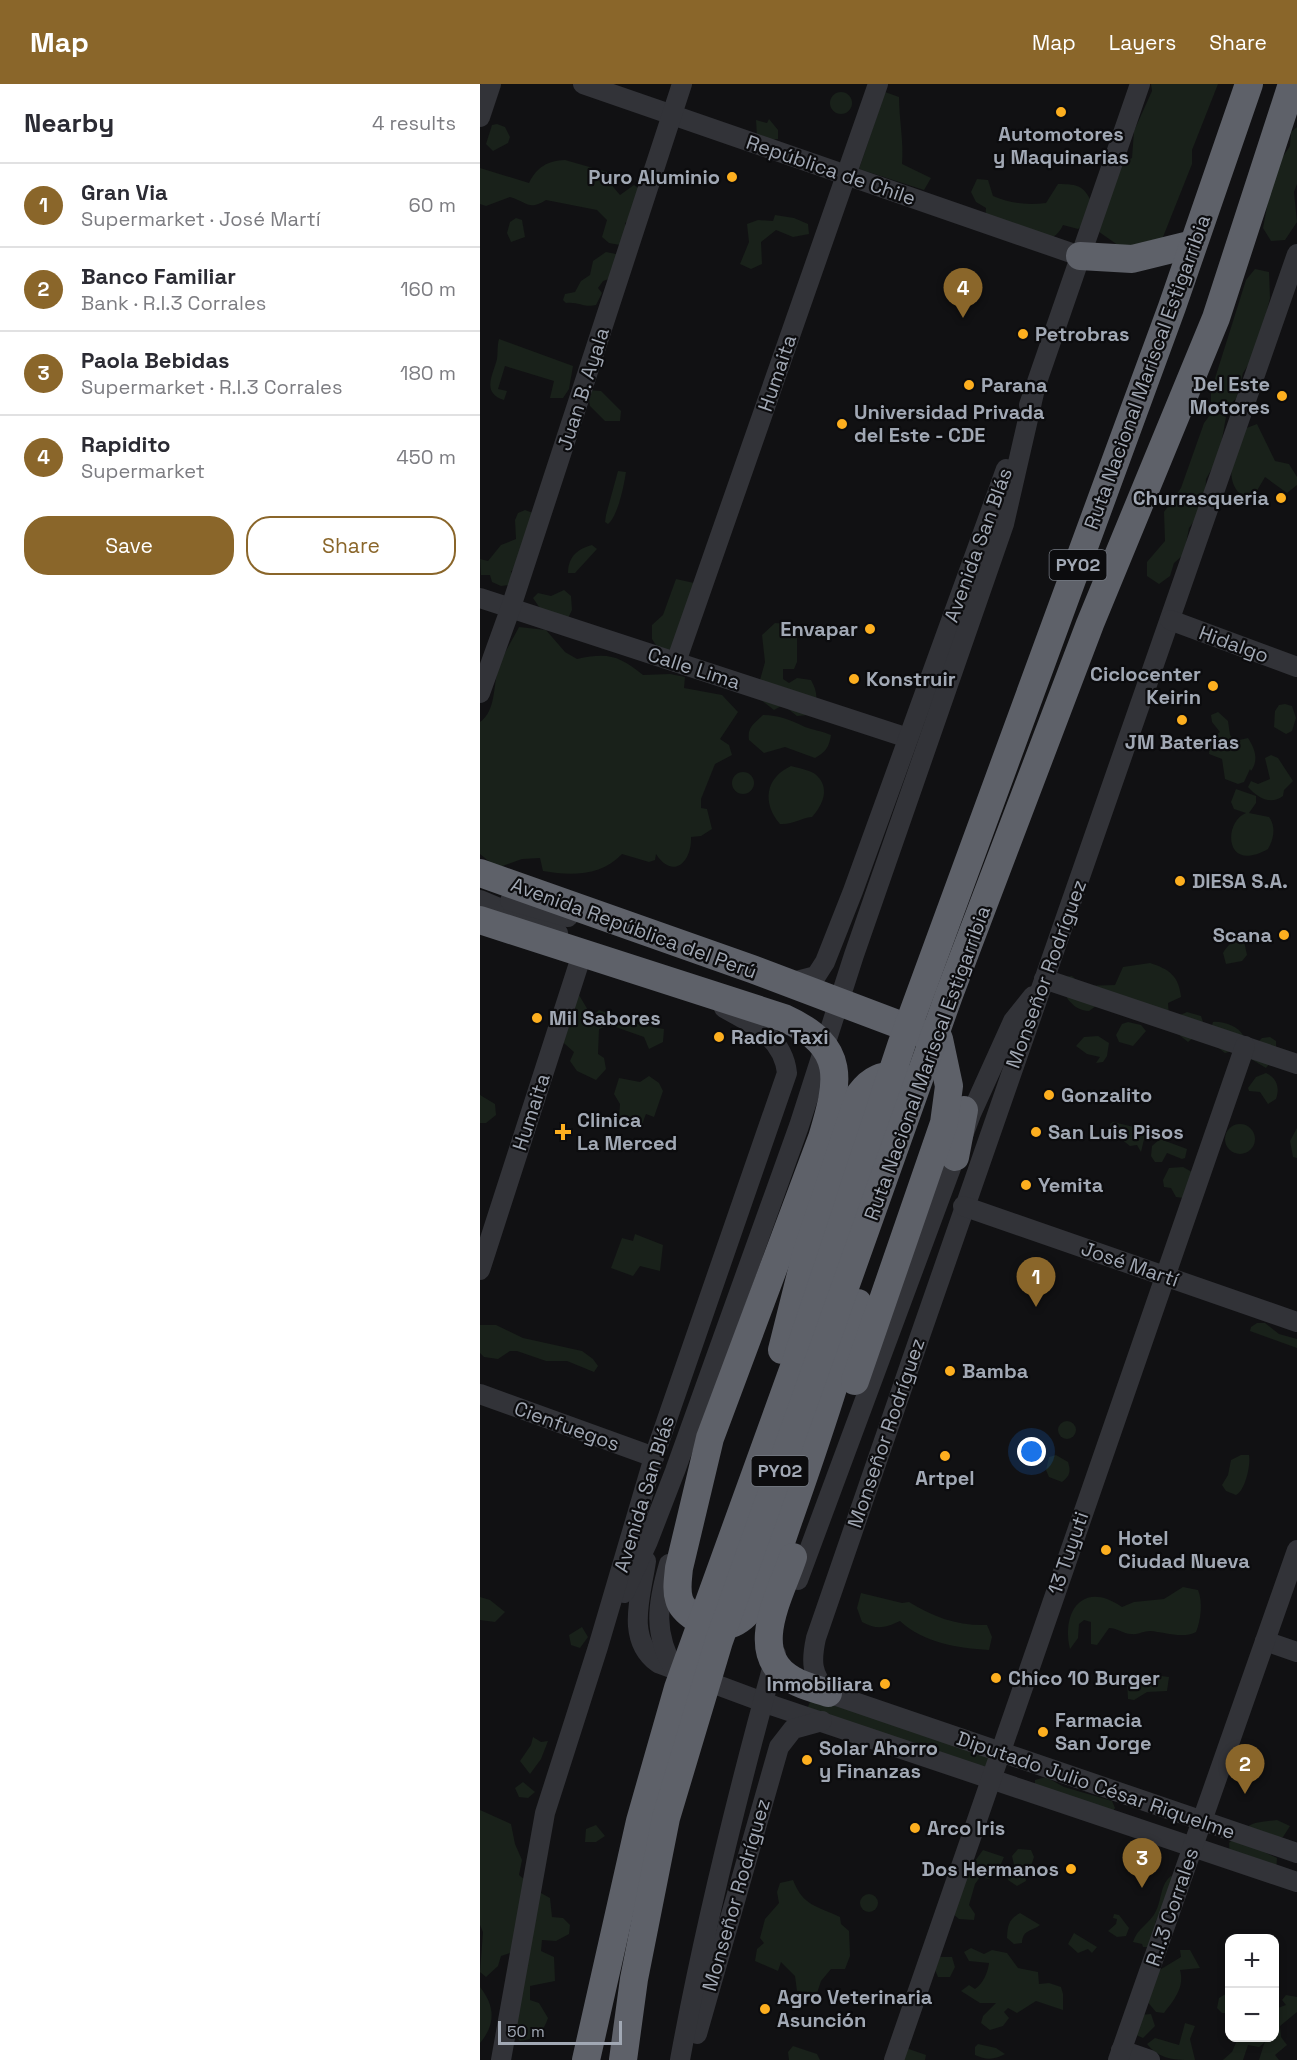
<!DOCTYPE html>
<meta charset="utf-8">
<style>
:root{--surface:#fff;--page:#f2f2f3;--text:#2b2b33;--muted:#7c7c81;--line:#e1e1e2;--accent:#8a662a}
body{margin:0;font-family:"Space Grotesk",sans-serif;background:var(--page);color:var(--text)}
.controls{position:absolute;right:18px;bottom:18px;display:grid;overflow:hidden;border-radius:12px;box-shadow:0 3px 9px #0003}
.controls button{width:54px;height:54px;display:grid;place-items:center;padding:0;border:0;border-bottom:2px solid var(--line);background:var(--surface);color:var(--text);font:30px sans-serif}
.scale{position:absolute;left:18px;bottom:15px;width:124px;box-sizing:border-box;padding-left:6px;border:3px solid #a1a8b4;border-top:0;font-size:16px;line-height:21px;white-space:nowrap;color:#a1a8b4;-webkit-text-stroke:4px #0c0c0e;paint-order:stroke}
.you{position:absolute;left:552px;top:1368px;width:21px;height:21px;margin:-15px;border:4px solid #fff;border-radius:50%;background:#1a73e8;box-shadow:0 0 0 9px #1a73e833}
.badge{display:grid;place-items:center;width:39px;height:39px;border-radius:50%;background:var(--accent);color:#fff;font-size:20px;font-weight:700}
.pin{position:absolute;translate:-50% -50px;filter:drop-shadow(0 2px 3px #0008)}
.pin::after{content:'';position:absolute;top:32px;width:21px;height:18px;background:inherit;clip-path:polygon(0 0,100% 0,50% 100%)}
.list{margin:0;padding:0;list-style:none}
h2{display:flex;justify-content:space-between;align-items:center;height:78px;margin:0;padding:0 24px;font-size:26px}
h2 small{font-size:20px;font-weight:400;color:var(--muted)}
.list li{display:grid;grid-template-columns:39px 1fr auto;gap:18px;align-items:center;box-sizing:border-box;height:84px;padding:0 24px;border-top:2px solid var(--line)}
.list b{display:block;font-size:22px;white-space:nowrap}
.list p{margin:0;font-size:20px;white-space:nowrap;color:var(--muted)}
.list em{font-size:20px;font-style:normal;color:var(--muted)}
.actions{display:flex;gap:12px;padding:18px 24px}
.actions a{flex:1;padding:14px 0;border:2px solid var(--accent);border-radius:24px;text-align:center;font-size:21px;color:var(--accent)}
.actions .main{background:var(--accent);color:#fff}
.map{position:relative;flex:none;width:817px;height:1976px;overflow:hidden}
header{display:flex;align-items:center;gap:36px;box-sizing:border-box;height:84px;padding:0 30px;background:var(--accent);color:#fff}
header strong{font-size:28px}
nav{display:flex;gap:33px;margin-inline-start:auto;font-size:21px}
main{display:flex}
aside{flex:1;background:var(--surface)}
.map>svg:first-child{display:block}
</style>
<header>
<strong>Map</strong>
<nav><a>Map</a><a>Layers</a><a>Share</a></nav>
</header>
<main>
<aside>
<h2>Nearby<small>4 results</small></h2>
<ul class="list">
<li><span class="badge">1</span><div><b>Gran Via</b><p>Supermarket · José Martí</p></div><em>60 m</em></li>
<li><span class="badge">2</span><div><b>Banco Familiar</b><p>Bank · R.I.3 Corrales</p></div><em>160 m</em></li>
<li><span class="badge">3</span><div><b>Paola Bebidas</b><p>Supermarket · R.I.3 Corrales</p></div><em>180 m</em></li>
<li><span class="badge">4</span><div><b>Rapidito</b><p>Supermarket</p></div><em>450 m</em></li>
</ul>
<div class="actions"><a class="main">Save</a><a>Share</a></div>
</aside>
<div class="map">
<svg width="817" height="1976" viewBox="0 0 817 1976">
<rect width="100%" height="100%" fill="#111113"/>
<g fill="#19211a">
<path d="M671,0H738L712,66V80L681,158L653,181L635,159L612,143L628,87L652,74L654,47L672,7Z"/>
<path d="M405,8L419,13C419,35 424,58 422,80L451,94L444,106L379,85Z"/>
<circle cx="361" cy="19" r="11"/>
<path d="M289,35L298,46V55L287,56L277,52L276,36L287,39Z"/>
<path d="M17,40L25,43L30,53L28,59L13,67L6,60L12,41Z"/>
<path d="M817,43V100L814,108L817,138L805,156L791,157L783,144L794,86L810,62L811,48Z"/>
<path d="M85,76L127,88L129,98L140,111L154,101L162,107L152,135L145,139L146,149L140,161L129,159L122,153L127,136L117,126L66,116C49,127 47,118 30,113L6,122L0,120V84L49,99C57,83 67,77 85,76Z"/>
<path d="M497,95L508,96L513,112C531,120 547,121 566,119L578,100C599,100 605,102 613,122L604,140L598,145L583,141C570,172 527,147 505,139L506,124L496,118L491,108Z"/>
<path d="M295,131L314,134L328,140L329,150L313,153L296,146L281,158L282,180L271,185L260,180L269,158L267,140L278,136L293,137Z"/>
<path d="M36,134L42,136L45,153L31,158L27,149L30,138Z"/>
<path d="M126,168L136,170L140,174L134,193L123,197L118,204L122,209L116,221C105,224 97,217 86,219L83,216L85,210L95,208L101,197L110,191L113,177Z"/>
<path d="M775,185L789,188L790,214L777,267L763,289L756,315L745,324L731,322V307L766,196Z"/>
<path d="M19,255L93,282L89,305L83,314H70L74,297L25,282L18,305L27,307L24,316C1,309 13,291 17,275C18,269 17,262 19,255Z"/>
<path d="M107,306L121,307L141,327L140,337H125L110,322Z"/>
<path d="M733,327L746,333L739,372L726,395L725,422L709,444L704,470L694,479L690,492L679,500L667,492V478L685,457L684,428L701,404L724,339Z"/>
<path d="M777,340L795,377L809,380L817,393V401L807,409L785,393L775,410L769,413L762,412C741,394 756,365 764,345Z"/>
<path d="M138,387L146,388C144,401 138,432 128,440L125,438L126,431Z"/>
<path d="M45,426L53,429L41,484L31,487L33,493L29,501L21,502L12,498L10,491H1L0,475L8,477L21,461L36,455L35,436L38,429Z"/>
<path d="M112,461L117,465L95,489H88C88,473 97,465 112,461Z"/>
<path d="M196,495L214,499C217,535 226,546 197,571L177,563L172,555V541L183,531Z"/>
<path d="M84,506L91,512L92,526L86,538L66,533L53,514L58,509L71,512Z"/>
<path d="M295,539L310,540L317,546V578L314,585H303V595L309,599L317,594L331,596C339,611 338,617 328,631L317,632L303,621L294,626L281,616L280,596L285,578L282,551Z"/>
<path d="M39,543L66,546L85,568L97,575C129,568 139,572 163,591L190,590L205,593L204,604L242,611L258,628L240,655L249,661L252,671L235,680L221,715V724L227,725L232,745L221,752L211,753C212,778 193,796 176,770L175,776L169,778L142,770C122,792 91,792 63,787L60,774L42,775L17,784L0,770V638C16,627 13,602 18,586C22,571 32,557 39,543Z"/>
<path d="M805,620L812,622L816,634L812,647L806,650L794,643L795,627L799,621Z"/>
<path d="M738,628L748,637L750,651L755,657L768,654C775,665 779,676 771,687L770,685L764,698L758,700L745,695L742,675L729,670L730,657L740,648L732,638L731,631Z"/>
<path d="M283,631C299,631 311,636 325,643C333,646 342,647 351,651C349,663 346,668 335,674L305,663L284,669L269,656C267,643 274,640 283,631Z"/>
<path d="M791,671L798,674L813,697L804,706L803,712C790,722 777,713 768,703L771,697L778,700L790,695L785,674Z"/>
<path d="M311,682C318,684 329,686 335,690C351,703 343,721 332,733C320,734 313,741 300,740C282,719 285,694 311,682Z"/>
<circle cx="263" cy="699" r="11"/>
<path d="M756,705L776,712V719L769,729L789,733C796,742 794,755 788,765C744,790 743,738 766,729L754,725L751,718Z"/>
<path d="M764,857L767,871L762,877L746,880L743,869C748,861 753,855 764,857Z"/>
<path d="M670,879C689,885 699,892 701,913L688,919L689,933L620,919L609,927C591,926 583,910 579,894L592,892L602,902L635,901L643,883Z"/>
<path d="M99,911L112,933L119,926L161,941L184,945L183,958L169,965L164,953L130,941L119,945L118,970L124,974L126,985L116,996L97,987L90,977L94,968L76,952Z"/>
<path d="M707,928L721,932L723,938L718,950L708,958L698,950L700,931Z"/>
<path d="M648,938L661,941L666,947L653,962L639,958L636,951L642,940Z"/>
<path d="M733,938C743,937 757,942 763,951C761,960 755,967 745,969L727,955Z"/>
<path d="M618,952L629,959L627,972L623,978L616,979L620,973L607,970L596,962L604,953Z"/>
<path d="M790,953L796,957V971L786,984L771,975V965L782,954Z"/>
<path d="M786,989C797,994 800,1004 796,1015L788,1020L780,1008L769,1007L768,1004L776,993Z"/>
<path d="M169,992L179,999L183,1007L174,1033L166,1030L161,1043L139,1034L140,1020L134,1010L139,994L160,998Z"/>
<path d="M0,1011L15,1020L16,1031L6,1039H0Z"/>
<path d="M633,1038L654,1043L665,1051L661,1068L657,1061L650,1062L631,1047L630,1040Z"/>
<circle cx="760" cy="1055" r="15"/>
<path d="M817,1044V1074L813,1073L810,1057Z"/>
<path d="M680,1055L707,1065L705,1074L702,1075L687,1069L682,1078H675L671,1072L672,1062Z"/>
<path d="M703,1083L712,1088L711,1115L696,1113L691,1104L684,1103L683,1096L689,1084Z"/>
<path d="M155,1150L183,1161L180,1187L160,1182L153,1192L131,1184L142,1154L153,1157Z"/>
<path d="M777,1239H785L799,1250L817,1255V1264L770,1247L771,1243Z"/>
<path d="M0,1241H16L43,1254L102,1267L113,1275L118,1282L114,1288L87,1277H66L37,1267H30L18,1275L4,1273L0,1269Z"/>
<circle cx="587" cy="1346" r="9"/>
<path d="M576,1371L588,1378C591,1387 590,1392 582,1398L569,1393L566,1386L569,1373Z"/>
<path d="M761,1371H769C771,1381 765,1407 756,1411L746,1407L742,1401L748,1391L751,1376Z"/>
<path d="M703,1503L718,1506C723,1518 721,1536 716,1548C703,1555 684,1548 670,1547C663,1547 658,1551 651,1550C643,1550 638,1544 629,1544L617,1561L611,1560V1538L604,1536L599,1540L598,1554L590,1565C581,1526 604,1496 642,1523L654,1518L684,1515Z"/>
<path d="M381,1509L422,1519L429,1518C453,1533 478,1542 507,1541L512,1553L509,1566C477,1564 444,1559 420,1537C405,1544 397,1546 382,1538L377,1524Z"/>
<path d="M0,1513L10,1516L25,1528L15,1538L0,1536Z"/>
<path d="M102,1543L108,1553L100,1564L91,1561L89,1551Z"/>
<path d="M666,1590L689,1593L687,1607L667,1608L654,1616L648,1615L647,1596L653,1591Z"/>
<path d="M333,1610L515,1669L509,1688L326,1628Z"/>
<path d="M53,1653L61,1658L68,1657L61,1675L50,1690L40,1677L51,1661Z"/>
<path d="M566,1693L584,1703L632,1717L635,1724L631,1730L555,1704V1696Z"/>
<path d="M43,1698L55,1708L48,1714L39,1713L35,1704Z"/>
<path d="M0,1726L31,1740L35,1760L42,1776L39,1791L59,1808L70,1814L72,1833L83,1834L90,1841L89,1850L76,1857L62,1856L61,1867L74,1873L75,1897L50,1902V1916L59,1919L68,1934C63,1949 56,1955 40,1957L34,1950L33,1868L21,1872L18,1882L6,1893L0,1888L3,1848L0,1841Z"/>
<path d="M797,1736L810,1742L803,1753L789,1756L784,1768L797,1774L796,1788L750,1774L749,1759C770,1739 768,1739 797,1736Z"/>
<path d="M116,1741L125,1752L116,1758H105L106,1745Z"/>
<path d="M538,1765L551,1766L554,1773L550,1785L545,1786L546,1797L537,1802L528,1796L527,1790L534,1781L532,1772Z"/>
<path d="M503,1766L524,1773L518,1787L509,1795L500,1793L495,1800L489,1821L495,1830L494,1836L479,1835L472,1829L485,1791Z"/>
<path d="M691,1792L696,1795L675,1839L683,1849L672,1863H663L662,1860L653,1858C657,1844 670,1840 676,1827C682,1815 680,1801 691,1792Z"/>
<path d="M313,1796C323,1822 337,1822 360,1833L361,1840L369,1847L370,1872L365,1885H351L341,1897L337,1909L317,1907L315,1892L301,1878L298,1887L275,1877L277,1865L284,1859L280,1854L285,1835L299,1819L297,1808L300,1799Z"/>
<circle cx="389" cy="1819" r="9"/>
<path d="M540,1829L560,1841C551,1848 543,1845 542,1859L534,1860L527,1854C528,1841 528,1836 540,1829Z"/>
<path d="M634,1830L639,1831L649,1844L646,1852L637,1853L628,1847L636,1840L637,1835L633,1834Z"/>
<path d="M594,1849L617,1863L612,1869L608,1865L598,1869L588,1860Z"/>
<path d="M491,1864L504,1870L512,1866L527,1869L538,1884L558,1888L559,1900L569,1899L581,1903L583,1910V1926L556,1917L537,1929L528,1924L524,1928L529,1934L523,1942L510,1946L501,1939L503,1932L516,1919H500L481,1907L489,1901L495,1905C503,1900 508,1888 509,1879L489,1877L484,1868Z"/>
<path d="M700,1866H710L720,1884L700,1886C705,1903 694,1916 684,1929L676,1928L666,1916L678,1887L701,1873Z"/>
<path d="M460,1873H472L475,1883L470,1893H458L455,1886Z"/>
<path d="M0,1903C15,1922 16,1940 0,1959Z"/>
<path d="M749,1908V1929H742L737,1924L739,1914Z"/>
<path d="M806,1911L817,1913V1928L800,1942L801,1953L807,1961L795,1971L799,1976H779L786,1954H794L795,1938L797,1935L795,1934V1925L806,1921L802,1916Z"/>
<path d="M671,1930L675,1942L663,1954L656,1951L660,1931Z"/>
<path d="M705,1939L715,1942L710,1955L715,1976C695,1976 680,1976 667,1960L675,1954L699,1961Z"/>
<path d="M758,1954H783L784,1959L779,1963L768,1961L763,1976H743L752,1968Z"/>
<path d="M498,1960L516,1964L525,1970C514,1976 506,1976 495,1971V1963Z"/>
<path d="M313,1962L337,1970L340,1976H309L308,1968Z"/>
<path d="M426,1964L446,1971L445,1976H421Z"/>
</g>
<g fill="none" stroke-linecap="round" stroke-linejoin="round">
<g stroke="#323338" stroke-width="20">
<path d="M103,0L600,172"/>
<path d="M0,33L11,0"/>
<path d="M817,170C657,632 494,1092 336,1554C331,1577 331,1590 348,1609L817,1769"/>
<path d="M549,321L660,0"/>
<path d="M0,514L428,654"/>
<path d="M690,536L817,583"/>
<path d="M196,578L398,0"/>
<path d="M0,609L31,523L202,0"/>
<path d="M0,816L78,849"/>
<path d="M30,817L88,833"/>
<path d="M564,895L817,980"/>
<path d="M309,899L336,892L345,878L373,807L526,385"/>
<path d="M483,1122L817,1238"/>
<path d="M0,1186L102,870"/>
<path d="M0,1310L174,1373"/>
<path d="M166,1477C161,1512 145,1555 178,1579L294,1622L817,1798"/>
<path d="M189,1480C177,1521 173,1549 195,1587"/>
<path d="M318,1496L491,1030L533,937L553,912"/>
<path d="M144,1509L168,1457L195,1387L319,1042L374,871L524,440L554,309"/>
<path d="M785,1557L817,1568"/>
<path d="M217,1950L299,1663L313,1645L342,1637"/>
<path d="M641,1966L670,1976"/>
<path d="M21,1976L65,1729L118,1563L174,1373L307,989C303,953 273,940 244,924"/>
<path d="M200,1976C225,1839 259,1704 296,1570"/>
<path d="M414,1976L765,962"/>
<path d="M638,1976L817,1466"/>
</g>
<g stroke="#5e6169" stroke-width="28">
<path d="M600,172L652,175L713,160"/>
<path d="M0,789L272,885L444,950"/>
<path d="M0,836L304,934C368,963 359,997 342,1054L230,1354L199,1484C198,1495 196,1505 199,1515C201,1524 209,1530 217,1535C237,1548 257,1543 271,1524C290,1498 299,1462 310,1432C335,1361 359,1291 378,1219"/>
<path d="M475,1073L484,1026"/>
<path d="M302,1266L325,1174L380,1010C390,996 404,988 421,994"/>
<path d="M375,1297L464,1039L469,1002L459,955"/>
<path d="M313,1473C301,1510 265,1570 313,1596C323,1602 336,1605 348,1609"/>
<path d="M106,1976L160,1737L198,1604L318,1272L422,959L692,223L769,0"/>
<path d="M143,1976L154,1895L186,1734L239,1557L469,911L610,540L736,234L812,0"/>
</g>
</g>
<g fill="#fdaf1f" stroke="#0c0c0e" stroke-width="2">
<circle cx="581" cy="28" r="6"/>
<circle cx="252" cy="93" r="6"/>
<circle cx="543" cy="250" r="6"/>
<circle cx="489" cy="301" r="6"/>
<circle cx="802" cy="312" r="6"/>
<circle cx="362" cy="340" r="6"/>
<circle cx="801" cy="414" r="6"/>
<circle cx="390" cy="545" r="6"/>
<circle cx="374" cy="595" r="6"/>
<circle cx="733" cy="602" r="6"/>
<circle cx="702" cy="636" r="6"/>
<circle cx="700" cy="797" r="6"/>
<circle cx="804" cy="851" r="6"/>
<circle cx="57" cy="934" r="6"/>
<circle cx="239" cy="953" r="6"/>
<circle cx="569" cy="1011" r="6"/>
<path d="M80 1039h6v6h6v6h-6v6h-6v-6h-6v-6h6z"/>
<circle cx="556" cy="1048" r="6"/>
<circle cx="546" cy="1101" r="6"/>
<circle cx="470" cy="1287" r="6"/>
<circle cx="465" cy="1372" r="6"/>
<circle cx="626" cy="1466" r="6"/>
<circle cx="516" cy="1594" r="6"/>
<circle cx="405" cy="1600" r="6"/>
<circle cx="563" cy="1648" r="6"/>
<circle cx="327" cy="1676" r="6"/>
<circle cx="435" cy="1744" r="6"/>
<circle cx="591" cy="1785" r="6"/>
<circle cx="285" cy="1925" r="6"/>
</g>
<g text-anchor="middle" stroke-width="4.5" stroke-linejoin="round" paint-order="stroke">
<g fill="#0c0c0e" stroke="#747982" stroke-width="1.5">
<rect x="569.5" y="466" width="57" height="30" rx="4.5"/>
<rect x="271.5" y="1372" width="57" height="30" rx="4.5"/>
</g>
<g font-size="18" font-weight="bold" fill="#a1a8b4">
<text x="598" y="487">PY02</text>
<text x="300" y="1393">PY02</text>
</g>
<g font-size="20" font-weight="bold" fill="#a1a8b4" stroke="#0c0c0e" text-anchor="start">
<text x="581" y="57" text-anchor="middle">Automotores<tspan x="581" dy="23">y Maquinarias</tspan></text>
<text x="240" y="100" text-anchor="end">Puro Aluminio</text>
<text x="555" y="257">Petrobras</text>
<text x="790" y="307" text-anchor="end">Del Este<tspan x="790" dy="23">Motores</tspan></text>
<text x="501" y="308">Parana</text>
<text x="374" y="335">Universidad Privada<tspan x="374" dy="23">del Este - CDE</tspan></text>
<text x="789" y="421" text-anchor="end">Churrasqueria</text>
<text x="378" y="552" text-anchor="end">Envapar</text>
<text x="721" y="597" text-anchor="end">Ciclocenter<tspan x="721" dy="23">Keirin</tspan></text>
<text x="386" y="602">Konstruir</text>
<text x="702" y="665" text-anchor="middle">JM Baterias</text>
<text x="712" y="804">DIESA S.A.</text>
<text x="792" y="858" text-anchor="end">Scana</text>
<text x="69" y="941">Mil Sabores</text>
<text x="251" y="960">Radio Taxi</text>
<text x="581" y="1018">Gonzalito</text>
<text x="97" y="1043">Clinica<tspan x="97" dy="23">La Merced</tspan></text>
<text x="568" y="1055">San Luis Pisos</text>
<text x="558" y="1108">Yemita</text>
<text x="482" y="1294">Bamba</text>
<text x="465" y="1401" text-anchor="middle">Artpel</text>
<text x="638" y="1461">Hotel<tspan x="638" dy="23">Ciudad Nueva</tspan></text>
<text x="528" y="1601">Chico 10 Burger</text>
<text x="393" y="1607" text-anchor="end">Inmobiliara</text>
<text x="575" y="1643">Farmacia<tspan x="575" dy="23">San Jorge</tspan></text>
<text x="339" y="1671">Solar Ahorro<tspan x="339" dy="23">y Finanzas</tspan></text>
<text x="447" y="1751">Arco Iris</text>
<text x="579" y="1792" text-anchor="end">Dos Hermanos</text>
<text x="297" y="1920">Agro Veterinaria<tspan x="297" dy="23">Asunción</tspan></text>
</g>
<g font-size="20" fill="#a1a8b4" stroke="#0c0c0e">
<text transform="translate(351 86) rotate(19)" y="7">República de Chile</text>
<text transform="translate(667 288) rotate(-70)" y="7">Ruta Nacional Mariscal Estigarribia</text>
<text transform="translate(297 289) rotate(-71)" y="7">Humaita</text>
<text transform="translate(103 305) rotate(-72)" y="7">Juan B. Ayala</text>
<text transform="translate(498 461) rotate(-70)" y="7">Avenida San Blás</text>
<text transform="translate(754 560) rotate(20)" y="7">Hidalgo</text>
<text transform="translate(214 584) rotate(18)" y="7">Calle Lima</text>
<text transform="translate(154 844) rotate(20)" y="7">Avenida República del Perú</text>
<text transform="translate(566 890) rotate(-70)" y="7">Monseñor Rodríguez</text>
<text transform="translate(447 979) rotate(-70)" y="7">Ruta Nacional Mariscal Estigarribia</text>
<text transform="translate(51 1028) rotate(-72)" y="7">Humaita</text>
<text transform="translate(650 1180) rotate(19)" y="7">José Martí</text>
<text transform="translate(87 1342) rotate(20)" y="7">Cienfuegos</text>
<text transform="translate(406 1349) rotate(-71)" y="7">Monseñor Rodríguez</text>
<text transform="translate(164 1410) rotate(-73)" y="7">Avenida San Blás</text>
<text transform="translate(588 1469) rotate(-71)" y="7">13 Tuyuti</text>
<text transform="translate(616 1701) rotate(19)" y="7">Diputado Julio César Riquelme</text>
<text transform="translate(256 1811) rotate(-74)" y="7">Monseñor Rodríguez</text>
<text transform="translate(692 1823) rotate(-71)" y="7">R.I.3 Corrales</text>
</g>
</g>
</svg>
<div class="controls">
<button>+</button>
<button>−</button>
</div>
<div class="scale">50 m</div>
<div class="you"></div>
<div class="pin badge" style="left:556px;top:1223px">1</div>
<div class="pin badge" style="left:765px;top:1710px">2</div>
<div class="pin badge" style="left:662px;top:1804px">3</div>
<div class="pin badge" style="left:483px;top:234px">4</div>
</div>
</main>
